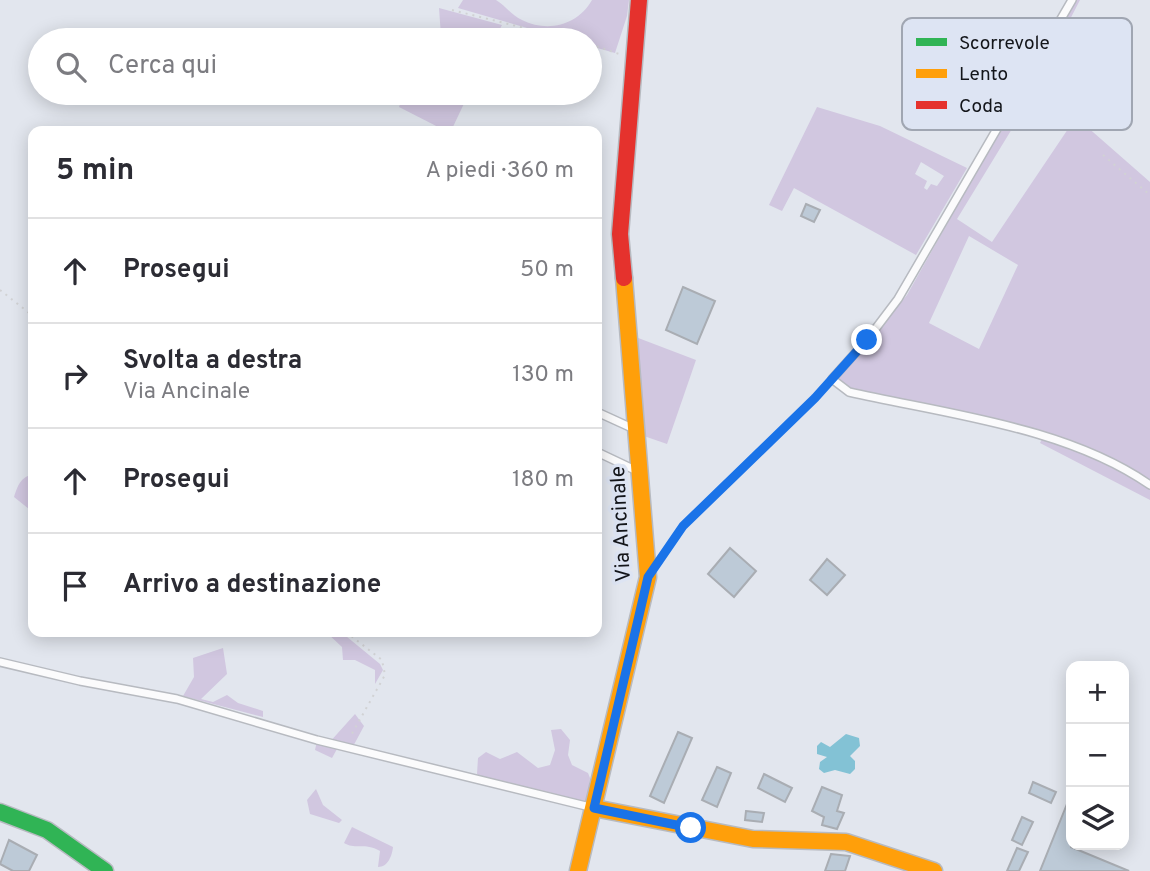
<!DOCTYPE html>
<html lang="it">
<meta charset="utf-8">
<style>
:root{--surface:#fff;--page:#f2f2f3;--text:#2b2b33;--muted:#7c7c81;--line:#e1e1e2}
body{margin:0;font-family:Overpass,sans-serif;background:var(--page);color:var(--text)}
.controls{position:absolute;right:21px;bottom:21px;display:grid;overflow:hidden;border-radius:14px;box-shadow:0 4px 18px #0003}
.controls button{width:63px;height:63px;display:grid;place-items:center;padding:0;border:0;border-bottom:2px solid var(--line);background:var(--surface);color:var(--text);font:35px sans-serif}
.stop{position:absolute;width:21px;height:21px;margin:-16px;border:5px solid #1a73e8;border-radius:50%;background:#fff}
.stop.end{background:#1a73e8;border-color:#fff;box-shadow:0 2px 7px #0008}
.list{margin:0;padding:0;list-style:none}
h2{display:flex;justify-content:space-between;align-items:center;height:91px;margin:0;padding:0 28px;font-size:30px}
h2 small{font-size:23px;font-weight:400;color:var(--muted)}
.list li{display:grid;grid-template-columns:46px 1fr auto;gap:21px;align-items:center;box-sizing:border-box;height:105px;padding:0 28px;border-top:2px solid var(--line)}
.list b{display:block;font-size:26px;white-space:nowrap}
.list p{margin:0;font-size:23px;white-space:nowrap;color:var(--muted)}
.list em{font-size:23px;font-style:normal;color:var(--muted)}
.icon{flex:none;width:38px;height:38px;fill:none;stroke:currentColor;stroke-width:2;stroke-linecap:round;stroke-linejoin:round}
.map{position:relative;flex:none;width:1150px;height:871px;overflow:hidden}
.search{position:absolute;background:var(--surface);box-shadow:0 4px 18px #0003;left:28px;top:28px;width:574px;height:77px;display:flex;align-items:center;gap:18px;box-sizing:border-box;padding:0 24px;border-radius:38px;color:var(--muted);font-size:26px}
.panel{position:absolute;background:var(--surface);box-shadow:0 4px 18px #0003;left:28px;top:126px;width:574px;height:511px;border-radius:14px}
.map>svg:first-child{display:block}
</style>
<div class="map">
<svg width="1150" height="871" viewBox="0 0 1150 871">
<rect width="100%" height="100%" fill="#e2e6ee"/>
<g fill="#d1c7e0" fill-rule="evenodd">
<path d="M463,0C471,0 489,0 496,0C505,5 512,16 522,20C548,33 578,25 592,0H629L627,16L615,53L590,46V40H569L458,8Z"/>
<path d="M1073,0H1080L1037,83L1150,182V500L1040,443L1043,437L849,391L835,381L907,295ZM1032,96L1068,129L992,242L957,219ZM969,236L1018,265L979,349L929,323Z"/>
<path d="M439,8L502,25L494,40H437L441,36Z"/>
<path d="M404,93H469L451,131H446L399,107Z"/>
<path d="M817,107L880,126L967,168L916,255L794,188L782,211L769,205ZM921,162L944,176L937,186L931,184L927,190L924,188L927,181L915,174Z"/>
<path d="M633,336L696,360L667,444L641,435Z"/>
<path d="M33,474V508L29,509L14,497C18,485 20,478 33,474Z"/>
<path d="M326,632H341L380,664L383,670L375,684V670L355,660H343L342,647Z"/>
<path d="M223,648L227,674L201,699L213,702L227,695L238,703L263,711V717L183,696L194,677L193,658Z"/>
<path d="M355,714L364,726L350,752L337,749L332,758L315,750L317,741L328,744Z"/>
<path d="M561,729L570,740L568,755L572,765L588,773L590,778L587,805L482,780L477,774L478,758L486,752L500,759L517,752L538,768L550,765L555,750L551,730Z"/>
<path d="M316,789L323,805L342,820L339,823L310,814L307,800Z"/>
<path d="M352,827L393,847C392,856 388,867 378,867L380,851C364,842 356,850 344,843Z"/>
</g>
<path fill="#83c2d5" d="M846,734L859,738L860,746L850,756L855,761V769L850,774L835,770L824,773L819,769L820,762L827,757L817,754V746L821,742L830,747Z"/>
<g fill="#bdcad7" stroke="#a9adb3" stroke-width="2">
<path d="M806,204L820,210L814,222L801,216Z"/>
<path d="M683,287L715,301L697,344L666,330Z"/>
<path d="M730,548L756,571L734,597L708,574Z"/>
<path d="M827,559L845,575L827,595L810,580Z"/>
<path d="M678,732L692,738L664,803L650,796Z"/>
<path d="M717,767L731,773L717,807L702,800Z"/>
<path d="M764,774L792,788L785,802L758,788Z"/>
<path d="M1033,782L1056,792L1051,803L1029,793Z"/>
<path d="M822,787L842,795L837,811L844,813L837,829L822,825L824,817L812,811Z"/>
<path d="M1071,794V847L1129,871H1040Z"/>
<path d="M746,811L764,813L762,822L745,820Z"/>
<path d="M1022,817L1033,822L1022,845L1012,840Z"/>
<path d="M9,840L37,855L29,871H13L0,864Z"/>
<path d="M1017,848L1028,852L1019,871H1007Z"/>
<path d="M831,854L850,856L845,871H825Z"/>
</g>
<g fill="none" stroke-linecap="round" stroke-linejoin="round">
<g stroke="#b7bac0" stroke-width="10">
<g id="lane">
<path d="M1072,0L898,299L867,340L832,379L849,392C946,414 1067,427 1150,485"/>
<path d="M597,412L632,428"/>
<path d="M597,452L635,470"/>
<path d="M0,662L80,681L177,699L317,740L590,807"/>
</g>
</g>
<g stroke="#b7bac0" stroke-width="19">
<path id="fast" d="M0,812L47,830L105,871"/>
</g>
<g stroke="#b7bac0" stroke-width="19">
<g id="slow">
<path d="M594,808L753,839L846,842L934,871"/>
<path d="M578,871L648,577L624,278"/>
</g>
</g>
<g stroke="#b7bac0" stroke-width="19">
<path id="jam" d="M624,278L620,234L639,0"/>
</g>
<g stroke="#d1d2d4" stroke-width="2" stroke-dasharray="2 5" stroke-linecap="butt">
<path d="M452,10L573,40"/>
<path d="M590,44L619,54"/>
<path d="M1103,155L1150,195"/>
<path d="M0,290L33,316"/>
<path d="M663,556L683,526L826,386"/>
<path d="M346,632L382,660L385,675L350,737"/>
</g>
<use href="#lane" stroke="#fbfbfc" stroke-width="7"/>
<use href="#fast" stroke="#30b455" stroke-width="16"/>
<use href="#slow" stroke="#ff9f0a" stroke-width="16"/>
<use href="#jam" stroke="#e5322d" stroke-width="16"/>
</g>
<g fill="none" stroke-linecap="round" stroke-linejoin="round">
<path stroke="#1a73e8" stroke-width="9" d="M691,828L594,808L648,577L683,526L815,398L867,340"/>
</g>
<g text-anchor="middle" stroke-width="7" stroke-linejoin="round" paint-order="stroke">
<g font-size="21" fill="#13151a" stroke="#dde4f3">
<text transform="translate(620 524) rotate(-93)" y="7">Via Ancinale</text>
</g>
</g>
<rect x="902" y="18" width="230" height="112" rx="10" fill="#dde4f3" stroke="#a0a6b2" stroke-width="2"/>
<rect x="916" y="38" width="31" height="8" fill="#30b455"/>
<rect x="916" y="69" width="31" height="9" fill="#ff9f0a"/>
<rect x="916" y="101" width="31" height="8" fill="#e5322d"/>
<g font-size="19" fill="#13151a">
<text x="959" y="49">Scorrevole</text>
<text x="959" y="80">Lento</text>
<text x="959" y="112">Coda</text>
</g>
</svg>
<div class="controls">
<button>+</button>
<button>−</button>
<button><svg class="icon" aria-label="layers" viewBox="0 0 24 24"><path d="M12 4l9 5-9 5-9-5zM3 14l9 5 9-5"/></svg></button>
</div>
<div class="stop" style="left:691px;top:828px"></div>
<div class="stop end" style="left:867px;top:340px"></div>
<div class="search"><svg class="icon" aria-label="search" viewBox="0 0 24 24"><circle cx="10" cy="10" r="6"/><path d="M15 15l6 6"/></svg>Cerca qui</div>
<section class="panel">
<h2>5 min<small>A piedi · 360 m</small></h2>
<ul class="list">
<li><svg class="icon" aria-label="ahead" viewBox="0 0 24 24"><path d="M12 20V5M6 11l6-6 6 6"/></svg><div><b>Prosegui</b></div><em>50 m</em></li>
<li><svg class="icon" aria-label="right" viewBox="0 0 24 24"><path d="M7 20v-9h11M14 6l5 5-5 5"/></svg><div><b>Svolta a destra</b><p>Via Ancinale</p></div><em>130 m</em></li>
<li><svg class="icon" aria-label="ahead" viewBox="0 0 24 24"><path d="M12 20V5M6 11l6-6 6 6"/></svg><div><b>Prosegui</b></div><em>180 m</em></li>
<li><svg class="icon" aria-label="arrive" viewBox="0 0 24 24"><path d="M6 21V4h12l-3 4 3 4H6"/></svg><div><b>Arrivo a destinazione</b></div></li>
</ul>
</section>
</div>
